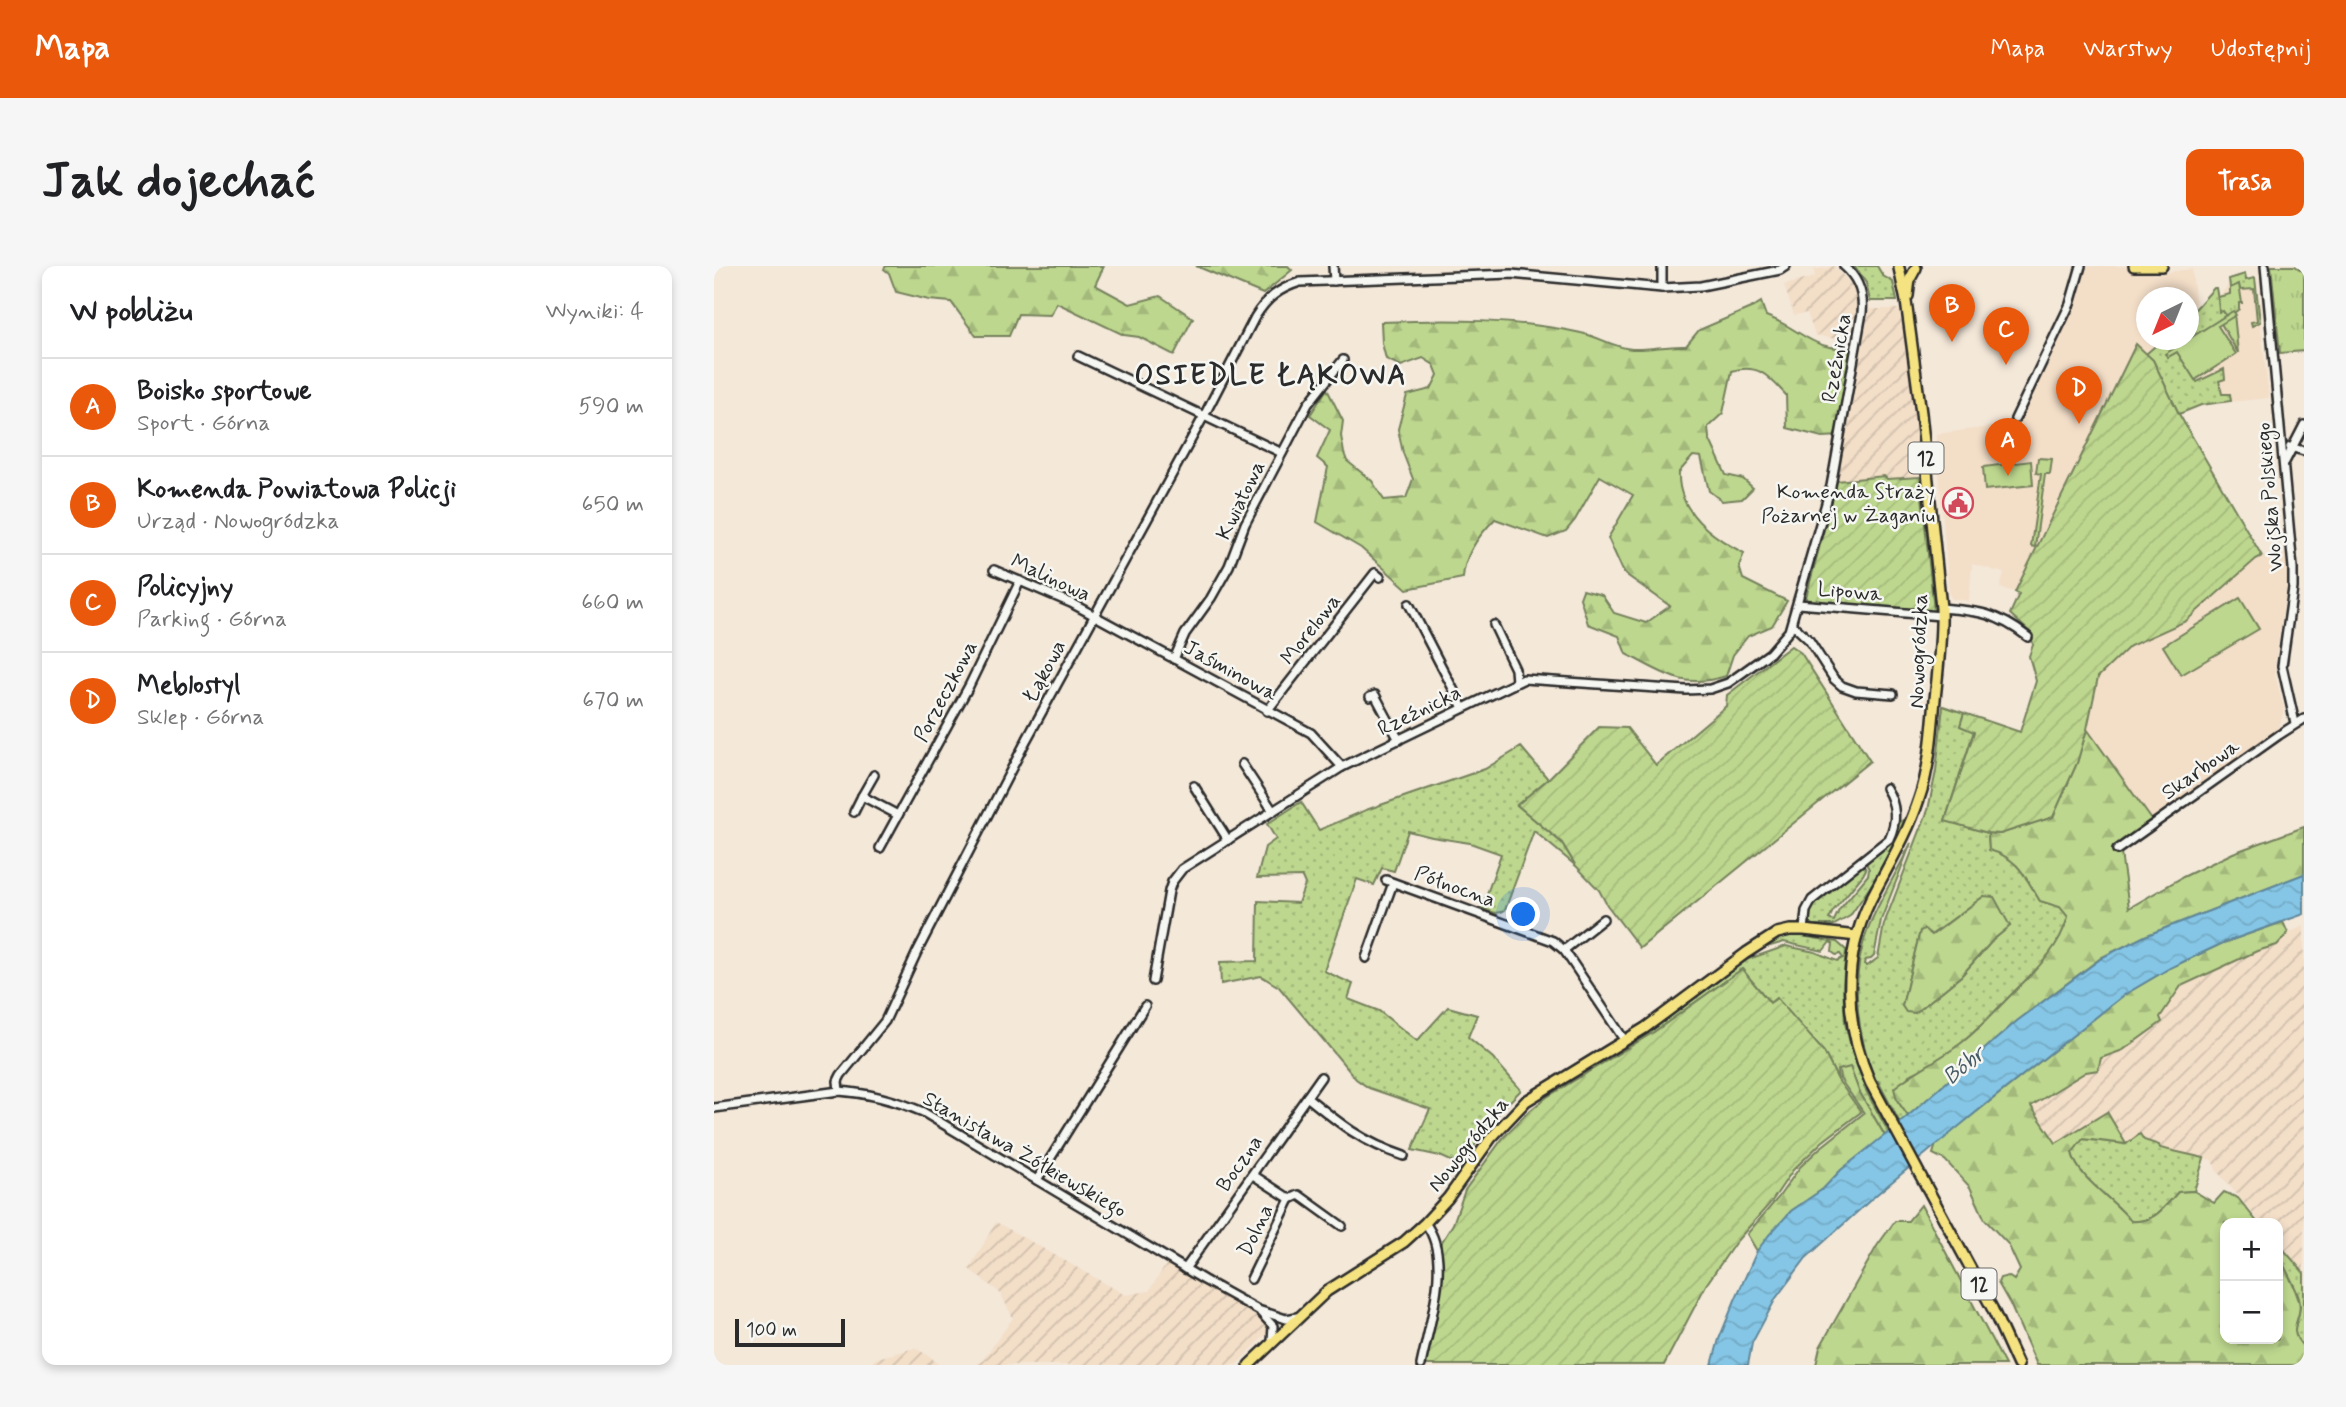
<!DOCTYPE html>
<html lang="pl">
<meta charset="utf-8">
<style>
:root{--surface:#fff;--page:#f6f6f6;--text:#202124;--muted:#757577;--line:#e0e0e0;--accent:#ea580c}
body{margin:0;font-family:Mynerve,sans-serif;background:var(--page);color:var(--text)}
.controls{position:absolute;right:21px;bottom:21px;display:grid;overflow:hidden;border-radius:14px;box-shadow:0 4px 10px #0003}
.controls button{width:63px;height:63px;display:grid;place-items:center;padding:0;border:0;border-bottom:2px solid var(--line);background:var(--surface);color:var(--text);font:35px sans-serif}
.compass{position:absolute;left:1422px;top:21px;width:63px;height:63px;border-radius:50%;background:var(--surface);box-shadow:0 4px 10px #0003;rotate:223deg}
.scale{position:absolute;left:21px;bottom:18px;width:110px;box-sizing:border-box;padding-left:7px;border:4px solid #2b2b2b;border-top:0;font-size:19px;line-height:24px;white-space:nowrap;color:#2b2b2b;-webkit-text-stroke:5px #f6f6f2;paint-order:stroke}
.you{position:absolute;left:810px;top:649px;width:24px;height:24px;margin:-18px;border:5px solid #fff;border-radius:50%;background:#1a73e8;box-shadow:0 0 0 10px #1a73e833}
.badge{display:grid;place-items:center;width:46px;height:46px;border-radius:50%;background:var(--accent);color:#fff;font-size:23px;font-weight:700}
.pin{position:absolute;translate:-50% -58px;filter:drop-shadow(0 2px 4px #0008)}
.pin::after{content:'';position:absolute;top:37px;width:24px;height:21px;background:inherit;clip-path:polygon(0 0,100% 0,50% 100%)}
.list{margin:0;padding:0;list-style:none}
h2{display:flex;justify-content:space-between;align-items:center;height:91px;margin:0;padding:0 28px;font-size:30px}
h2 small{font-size:23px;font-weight:400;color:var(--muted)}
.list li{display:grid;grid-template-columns:46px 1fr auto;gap:21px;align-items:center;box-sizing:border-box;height:98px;padding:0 28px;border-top:2px solid var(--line)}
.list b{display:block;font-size:26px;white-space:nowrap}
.list p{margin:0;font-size:23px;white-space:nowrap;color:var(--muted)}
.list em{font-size:23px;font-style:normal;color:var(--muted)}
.map{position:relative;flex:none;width:1590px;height:1099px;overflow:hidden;border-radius:14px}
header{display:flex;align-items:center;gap:42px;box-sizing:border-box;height:98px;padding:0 35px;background:var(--accent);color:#fff}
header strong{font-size:33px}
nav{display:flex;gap:38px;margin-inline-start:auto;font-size:24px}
.intro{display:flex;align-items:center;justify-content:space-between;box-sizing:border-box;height:168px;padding:0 42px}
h1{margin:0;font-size:49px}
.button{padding:18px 32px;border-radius:14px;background:var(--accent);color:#fff;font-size:24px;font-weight:700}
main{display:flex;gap:42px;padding:0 42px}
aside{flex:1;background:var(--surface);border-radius:14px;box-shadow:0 4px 10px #0003}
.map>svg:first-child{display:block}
</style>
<header>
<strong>Mapa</strong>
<nav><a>Mapa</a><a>Warstwy</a><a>Udostępnij</a></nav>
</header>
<div class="intro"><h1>Jak dojechać</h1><a class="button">Trasa</a></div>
<main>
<aside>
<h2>W pobliżu<small>Wyniki: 4</small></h2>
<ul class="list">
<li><span class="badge">A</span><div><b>Boisko sportowe</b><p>Sport · Górna</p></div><em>590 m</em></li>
<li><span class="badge">B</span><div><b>Komenda Powiatowa Policji</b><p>Urząd · Nowogródzka</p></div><em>650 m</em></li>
<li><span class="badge">C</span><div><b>Policyjny</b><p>Parking · Górna</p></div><em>660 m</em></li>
<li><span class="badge">D</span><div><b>Meblostyl</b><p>Sklep · Górna</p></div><em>670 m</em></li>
</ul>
</aside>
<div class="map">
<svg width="1590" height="1099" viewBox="0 0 1590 1099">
<defs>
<pattern id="industrial-furrows" width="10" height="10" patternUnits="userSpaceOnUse" patternTransform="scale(1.75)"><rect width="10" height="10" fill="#f3dec8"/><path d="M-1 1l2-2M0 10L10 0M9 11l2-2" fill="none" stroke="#d0bfac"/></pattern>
<pattern id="grass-dots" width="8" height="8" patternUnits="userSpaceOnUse" patternTransform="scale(1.75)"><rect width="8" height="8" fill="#bdd78e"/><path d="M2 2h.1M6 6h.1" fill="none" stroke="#a3b97b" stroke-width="1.8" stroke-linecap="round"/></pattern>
<pattern id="forest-firs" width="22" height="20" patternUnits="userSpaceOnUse" patternTransform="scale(1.75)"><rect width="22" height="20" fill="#bdd78e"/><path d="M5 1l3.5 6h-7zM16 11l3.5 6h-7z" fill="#a3b97b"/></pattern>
<pattern id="park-tufts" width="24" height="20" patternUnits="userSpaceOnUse" patternTransform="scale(1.75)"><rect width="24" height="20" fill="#bdd78e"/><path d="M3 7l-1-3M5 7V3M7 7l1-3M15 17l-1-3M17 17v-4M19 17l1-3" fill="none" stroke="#a3b97b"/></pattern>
<pattern id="garden-furrows" width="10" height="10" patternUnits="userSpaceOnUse" patternTransform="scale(1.75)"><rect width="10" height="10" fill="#bdd78e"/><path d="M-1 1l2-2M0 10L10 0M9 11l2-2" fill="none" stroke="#a3b97b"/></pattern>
<pattern id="water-waves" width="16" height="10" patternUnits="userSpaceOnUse" patternTransform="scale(1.75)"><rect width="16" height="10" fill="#85c6e6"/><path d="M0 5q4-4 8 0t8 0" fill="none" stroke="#73aac5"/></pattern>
</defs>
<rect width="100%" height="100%" fill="#f4e8d9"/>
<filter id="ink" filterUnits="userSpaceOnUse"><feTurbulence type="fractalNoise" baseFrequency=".0143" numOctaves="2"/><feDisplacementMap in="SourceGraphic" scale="14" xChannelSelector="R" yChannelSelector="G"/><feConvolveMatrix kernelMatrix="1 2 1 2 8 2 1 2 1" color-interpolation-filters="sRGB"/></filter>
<g filter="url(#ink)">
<g fill="#f3dec8" fill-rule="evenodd">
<path d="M1367,0H1421L1440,8L1478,3L1482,43L1500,22H1502L1504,31L1516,18L1515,13L1531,8L1532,14L1541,12L1555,132L1487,139L1465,148L1439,94L1422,78L1301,326L1286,322L1290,307L1258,298L1255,335L1238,333L1235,328L1222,168L1275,161L1297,164L1341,73ZM1433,32H1475V74H1433Z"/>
<path d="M1559,287L1572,288L1574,303L1573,318L1561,396V409L1570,442L1566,459L1562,464L1438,554L1373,463L1384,411L1416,380L1472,355L1542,293Z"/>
</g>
<g fill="url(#industrial-furrows)">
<path d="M1120,0L1137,18L1142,32V54L1133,55L1129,59L1127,74L1101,69L1093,47L1080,49L1070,19L1101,11L1100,4Z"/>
<path d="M1155,43H1185L1199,130L1206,211L1173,213L1169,210L1123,215Z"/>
<path d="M1590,660V1007L1564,977V957H1547L1502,904L1498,894L1446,882L1445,879L1429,874L1412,878L1393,846L1342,877L1317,840L1373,806L1384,804L1387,792L1409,784L1448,756L1445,752L1467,720L1543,685L1563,679L1574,667Z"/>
<path d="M282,956L412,1029L435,1025L459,988L522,1025L564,1056L522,1099H262L267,1096L299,1052L286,1027L255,1003Z"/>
<path d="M201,1082L217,1091L225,1099H154L163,1092Z"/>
</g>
<g fill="url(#grass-dots)" stroke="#74815c" stroke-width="2" fill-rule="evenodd">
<path d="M1140,0H1163L1169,10L1179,16L1183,35H1156L1152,17Z"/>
<path d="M1531,8L1532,14L1541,12L1546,56L1538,60L1537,56L1543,55L1540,23L1526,24L1525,19L1516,22L1515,13Z"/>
<path d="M1500,22H1502L1506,45H1509L1512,50L1475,73V50Z"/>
<path d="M1448,74H1474L1452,88L1454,91L1463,86L1483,116L1510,103L1511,113L1505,115L1508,128H1516L1517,135L1487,139L1465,148L1439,94L1432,88Z"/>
<path d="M1229,440L1250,447L1246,460L1260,465L1231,554L1274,567L1275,583C1305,592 1312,611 1326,635L1346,641L1354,651C1350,665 1344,678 1335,690C1325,703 1312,714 1301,725C1270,756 1238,794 1195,809L1183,834L1194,850L1186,857L1164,815L1161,814C1142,765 1135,710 1155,660C1167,631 1184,605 1197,577L1167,654L1160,690L1157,693L1151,694L1150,698L1153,700L1164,692L1170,658L1214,544L1222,505ZM1270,630L1296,660L1279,674L1247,710L1201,747L1188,740L1206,665L1217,669Z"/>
<path d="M807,481L834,513L803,539L848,577L862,600L820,565L791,644C783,650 776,645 768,642L787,588L756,577L718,571L694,565L680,605L668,602L660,619L643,613L610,705L639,718L634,733L665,745L703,775L734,741L763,749L754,771L779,792L807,824L774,858L748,900L726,890L698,884L716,843L655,822L642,813L565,721L547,710L507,718L506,696L543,695L544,635L584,637L591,618L588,611L543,612L551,581L562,573L553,558L587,536L605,564L652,544L771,503Z"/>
<path d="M1194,550L1169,602L1136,650L1120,659H1100L1095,656V648L1099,639L1149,599L1152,603L1149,609L1119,645L1115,653L1120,655L1125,644L1154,609L1155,603L1152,597L1176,577L1181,560Z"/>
<path d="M1082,669L1123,676L1132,684L1129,719L1131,757L1140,793L1152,819L1150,821L1175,867L1171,870L1145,825L1136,802L1123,804L1124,814L1110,786L1062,732L1056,737L1028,703L940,766L880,802V797L936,764L1032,694L1072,680L1101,686L1123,695L1129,692L1126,688L1122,689L1118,686L1119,678L1116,676L1109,685L1070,676L1046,683L1067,671Z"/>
<path d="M1426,868L1430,874L1445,879L1446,882L1490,892L1480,925L1464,926C1450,942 1439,957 1417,955C1400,933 1364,913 1358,887L1368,873L1412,878Z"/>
<path d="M1564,977L1590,1007V1081C1573,1065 1585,1058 1586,1040C1586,1021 1564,999 1564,977Z"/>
</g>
<g fill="url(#forest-firs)" stroke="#74815c" stroke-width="2">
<path d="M172,0H390L381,19L416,38L446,30L479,52L460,89L425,71L410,69L343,37L336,49L304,48L295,70H262L237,36L215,34L182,26L175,7L170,3Z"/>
<path d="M482,0H574L578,4L549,28Z"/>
<path d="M1047,36L1052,50C1089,63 1099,88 1143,81L1127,170L1108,171L1073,162L1072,129C1055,111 1045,97 1018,105L1009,147L994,161L995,172L1012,209L1029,213L1039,222L1028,233L1008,235L995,225L987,191L979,190L965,206C963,245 998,271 1030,287L1025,300L1029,313L1073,335L1058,360L1034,370L1019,389L1012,410C968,424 950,407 912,388L905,370L874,358L866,332L869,324L888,329L900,347L932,357L956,340L910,307L894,272L919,229L886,210L861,254L852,265L834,272L781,253C765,269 750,290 749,312L693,323L647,282L603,256L614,201L603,192L616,164L596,149L613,123L629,155L627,170L630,187L633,195L658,215L670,234L692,232L699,213L689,187L684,163L693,129L717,123L724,109L720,99L709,92L687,100L672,93L668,77L667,56C733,53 802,53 867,67C883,70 901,82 918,83C935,84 954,79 972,80L985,64L1039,41Z"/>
<path d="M1373,463L1438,554L1400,581L1407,587L1415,642L1469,611L1519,587L1590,561V608L1431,670L1388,691L1303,755L1194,850L1183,834L1180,822C1201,804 1228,793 1251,774C1266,762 1280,746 1294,732C1318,707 1344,686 1354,651L1346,641L1326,635C1311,611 1305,592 1275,584L1274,567L1286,568L1339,551L1363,497Z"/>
<path d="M1270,630L1280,631L1296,660L1279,674L1247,710L1201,747L1192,746L1188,740L1206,665L1210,663L1218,669Z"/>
<path d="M1569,656L1574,667L1563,679L1543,685L1467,720L1446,751L1448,756L1409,784L1387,792L1384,804L1372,806L1317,840L1342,877L1393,846L1412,878L1369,873L1358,887C1364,913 1400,933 1417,955C1440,957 1450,942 1464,926L1480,925L1500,937L1510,926L1524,932L1544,957H1511V1073H1564V989C1572,1003 1580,1019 1585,1035C1590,1053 1570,1062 1590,1081V1099H1323L1296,1038L1284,1017L1286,1012L1294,1010L1300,1014L1306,1004L1294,978L1271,954L1256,921L1231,894L1219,888L1222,878L1410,729L1456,702L1509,677Z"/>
<path d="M1136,801L1145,825L1171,870L1127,904L1109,923L1077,945L1043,985L1033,968L1064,932L1086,901L1106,882L1150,847L1126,813L1125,804Z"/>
<path d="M1207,939L1291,1099H1102L1106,1081L1163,980L1181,955H1194Z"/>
</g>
<g fill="url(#park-tufts)" stroke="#74815c" stroke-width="2">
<path d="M1557,0H1581L1590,6V85L1566,87Z"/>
<path d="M1525,18L1528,37H1525V43L1520,47L1524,87L1505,54L1512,49L1509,45L1505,46L1504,31L1516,28V22Z"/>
</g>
<g fill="url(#garden-furrows)" stroke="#74815c" stroke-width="2">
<path d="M1422,78L1439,94L1465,148L1548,290L1542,293L1472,355L1416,380L1384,411L1373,463L1363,497L1339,551L1286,568L1274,567L1231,555L1260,466L1246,460L1250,447L1306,466L1322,415L1315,390L1319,379L1317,367L1296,348L1305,328L1301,326Z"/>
<path d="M1170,210L1173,213L1206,211L1220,345L1112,338L1091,335L1123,215Z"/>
<path d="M1077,380L1087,387L1156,495L926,682L893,639L885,624L862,600L848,577L803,539L834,513L885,461L913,462L942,499L1012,440L1013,429Z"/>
<path d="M1028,703L1056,737L1063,732L1110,786L1124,814L1147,846L1108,876L1079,904L1058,935L1021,977L992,1019L950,1099H704L725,996L724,982L739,958L751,924L789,872L814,846L833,831L940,766Z"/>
</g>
<g fill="#bdd78e" stroke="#74815c" stroke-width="2">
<path d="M1519,45L1522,49L1504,60L1522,88L1481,114L1463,86L1454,91L1451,88Z"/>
<path d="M1324,192L1338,193L1336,208H1331L1321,281L1317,280L1327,208L1322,207Z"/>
<path d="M1317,195L1319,219L1271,224L1269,201Z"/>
<path d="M1526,332L1545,363L1467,409L1449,380Z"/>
</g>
<path fill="url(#water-waves)" stroke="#61889b" stroke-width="2" d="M1590,608V648L1509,677L1456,702L1410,729L1267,842L1162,929L1092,992L1062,1032L1038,1077L1034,1099H998L1005,1073L1021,1034L1043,985L1055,969L1077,945L1109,923L1127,904L1186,857L1303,755L1389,691L1431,670Z"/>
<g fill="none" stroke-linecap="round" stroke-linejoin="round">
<g stroke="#2b2b2b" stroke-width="12">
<g id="minor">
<path d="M619,0L620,15"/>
<path d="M1551,0L1579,302V322L1568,400L1581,457"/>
<path d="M948,22V0"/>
<path d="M364,90L568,187"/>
<path d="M1301,153L1356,38L1367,0"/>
<path d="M1576,181L1590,185"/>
<path d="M1571,196L1590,159"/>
<path d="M280,304L357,337L597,467L628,501"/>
<path d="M695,338L749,442"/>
<path d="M1084,338L1227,350"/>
<path d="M1227,342C1265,345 1283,347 1314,371"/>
<path d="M1078,358L1095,374L1120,413L1128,420L1142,425L1179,428"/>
<path d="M780,359L801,403L802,416"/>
<path d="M460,393L471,368L497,332L515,300L531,258L594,138L629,94"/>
<path d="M656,431L661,429L685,474"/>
<path d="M553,445L661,307L666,311"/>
<path d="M528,498L559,545"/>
<path d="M160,509L148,530L184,549"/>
<path d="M480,520L514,574"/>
<path d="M140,546L148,530"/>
<path d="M166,582L255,420L306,315"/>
<path d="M1403,584L1565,469L1590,453"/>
<path d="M672,614L839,675L850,684L911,775"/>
<path d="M1090,664L1092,645L1098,634L1175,573C1184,554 1182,538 1172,522"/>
<path d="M850,684L889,653"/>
<path d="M652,692L679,617"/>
<path d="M439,715L455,625L458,616L468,603L628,501L810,413L972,424L996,423L1014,417L1056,387L1075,365L1117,220L1148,47C1150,28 1145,13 1130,0"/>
<path d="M125,825L124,815L127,809L171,755L203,686L313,473L491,148L541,51C553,32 564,23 586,16L797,8L948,22L987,20L1066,4L1072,0"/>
<path d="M593,831C626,858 648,876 690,890"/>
<path d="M0,842L125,825C155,827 181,834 209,846L490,1014L544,1044L572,1053L583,1051"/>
<path d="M323,914L431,740"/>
<path d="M576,933L585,929L628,960"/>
<path d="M471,1003L607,811"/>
<path d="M537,1013L576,933L539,909"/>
<path d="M547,1047L559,1060L558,1076"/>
<path d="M707,1099C715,1058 739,992 711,957"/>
</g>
</g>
<g stroke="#2b2b2b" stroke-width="14">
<g id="major">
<path d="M1420,0H1448"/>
<path d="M1185,2L1192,35L1207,147L1227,342C1228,373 1224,403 1221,433C1218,466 1216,502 1205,533C1193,570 1173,601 1156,635C1128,693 1130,757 1156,816L1278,1042L1304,1099"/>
<path d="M1194,30L1196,13L1202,2"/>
<path d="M535,1099L613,1025L690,976L711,957L734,932L777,872L812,835L931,762L1032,687L1063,667L1076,664H1090L1143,670"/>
</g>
</g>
<use href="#minor" stroke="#f6f6f2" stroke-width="7"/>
<use href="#major" stroke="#f5e382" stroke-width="9"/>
</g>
</g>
<defs>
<g id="civic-ring" transform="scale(1.575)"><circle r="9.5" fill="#f6f6f2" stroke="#d1495b" stroke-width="1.5"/><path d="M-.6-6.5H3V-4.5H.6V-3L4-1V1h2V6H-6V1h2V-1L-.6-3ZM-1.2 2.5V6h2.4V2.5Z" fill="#d1495b"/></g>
</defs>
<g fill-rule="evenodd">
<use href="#civic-ring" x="1244" y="237"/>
</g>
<g text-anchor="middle" stroke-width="5" stroke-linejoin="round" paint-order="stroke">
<g fill="#f6f6f2" stroke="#686867" stroke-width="2">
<rect x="1194.5" y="176.5" width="35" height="31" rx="5"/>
<rect x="1247.5" y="1002.5" width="35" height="31" rx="5"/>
</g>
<g font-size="19" font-weight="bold" fill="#2b2b2b">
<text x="1212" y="199">12</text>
<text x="1265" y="1025">12</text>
</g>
<g font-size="21" fill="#2b2b2b" stroke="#f6f6f2">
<text transform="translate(1122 92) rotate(-80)" y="7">Rzeźnicka</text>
<text transform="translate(1555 231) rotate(-95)" y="7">Wojska Polskiego</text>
<text transform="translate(526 234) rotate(-64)" y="7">Kwiatowa</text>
<text transform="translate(337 311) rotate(25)" y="7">Malinowa</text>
<text transform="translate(1136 325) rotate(5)" y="7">Lipowa</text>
<text transform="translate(596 363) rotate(-52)" y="7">Morelowa</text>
<text transform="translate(1204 385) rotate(-88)" y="7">Nowogródzka</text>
<text transform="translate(517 404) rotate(29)" y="7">Jaśminowa</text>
<text transform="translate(330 405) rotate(-62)" y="7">Łąkowa</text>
<text transform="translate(231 425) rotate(-62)" y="7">Porzeczkowa</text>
<text transform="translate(705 444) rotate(-26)" y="7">Rzeźnicka</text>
<text transform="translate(1486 503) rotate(-35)" y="7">Skarbowa</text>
<text transform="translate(741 620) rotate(20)" y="7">Północna</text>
<text transform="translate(754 878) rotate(-51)" y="7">Nowogródzka</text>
<text transform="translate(311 888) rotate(30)" y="7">Stanisława Żółkiewskiego</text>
<text transform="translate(525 897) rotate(-55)" y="7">Boczna</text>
<text transform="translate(541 964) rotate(-64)" y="7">Dolna</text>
</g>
<g font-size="21" fill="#2b2b2b" stroke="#f6f6f2" text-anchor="end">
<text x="1221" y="232">Komenda Straży<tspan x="1221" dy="24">Pożarnej w Żaganiu</tspan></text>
</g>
<g font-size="23" font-style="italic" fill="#465a63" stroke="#f6f6f2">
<text transform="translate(1249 799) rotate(-39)" y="8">Bóbr</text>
</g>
<g font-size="28" font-weight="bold" letter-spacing="2" fill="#2b2b2b" stroke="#f6f6f2">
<text x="557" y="118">OSIEDLE ŁĄKOWA</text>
</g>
</g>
</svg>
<div class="controls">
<button>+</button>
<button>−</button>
</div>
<svg class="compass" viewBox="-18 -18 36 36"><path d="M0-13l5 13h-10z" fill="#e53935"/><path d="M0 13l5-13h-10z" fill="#757577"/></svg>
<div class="scale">100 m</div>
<div class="you"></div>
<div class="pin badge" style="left:1294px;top:210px">A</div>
<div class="pin badge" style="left:1238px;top:76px">B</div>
<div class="pin badge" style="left:1292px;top:99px">C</div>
<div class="pin badge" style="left:1365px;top:158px">D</div>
</div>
</main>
